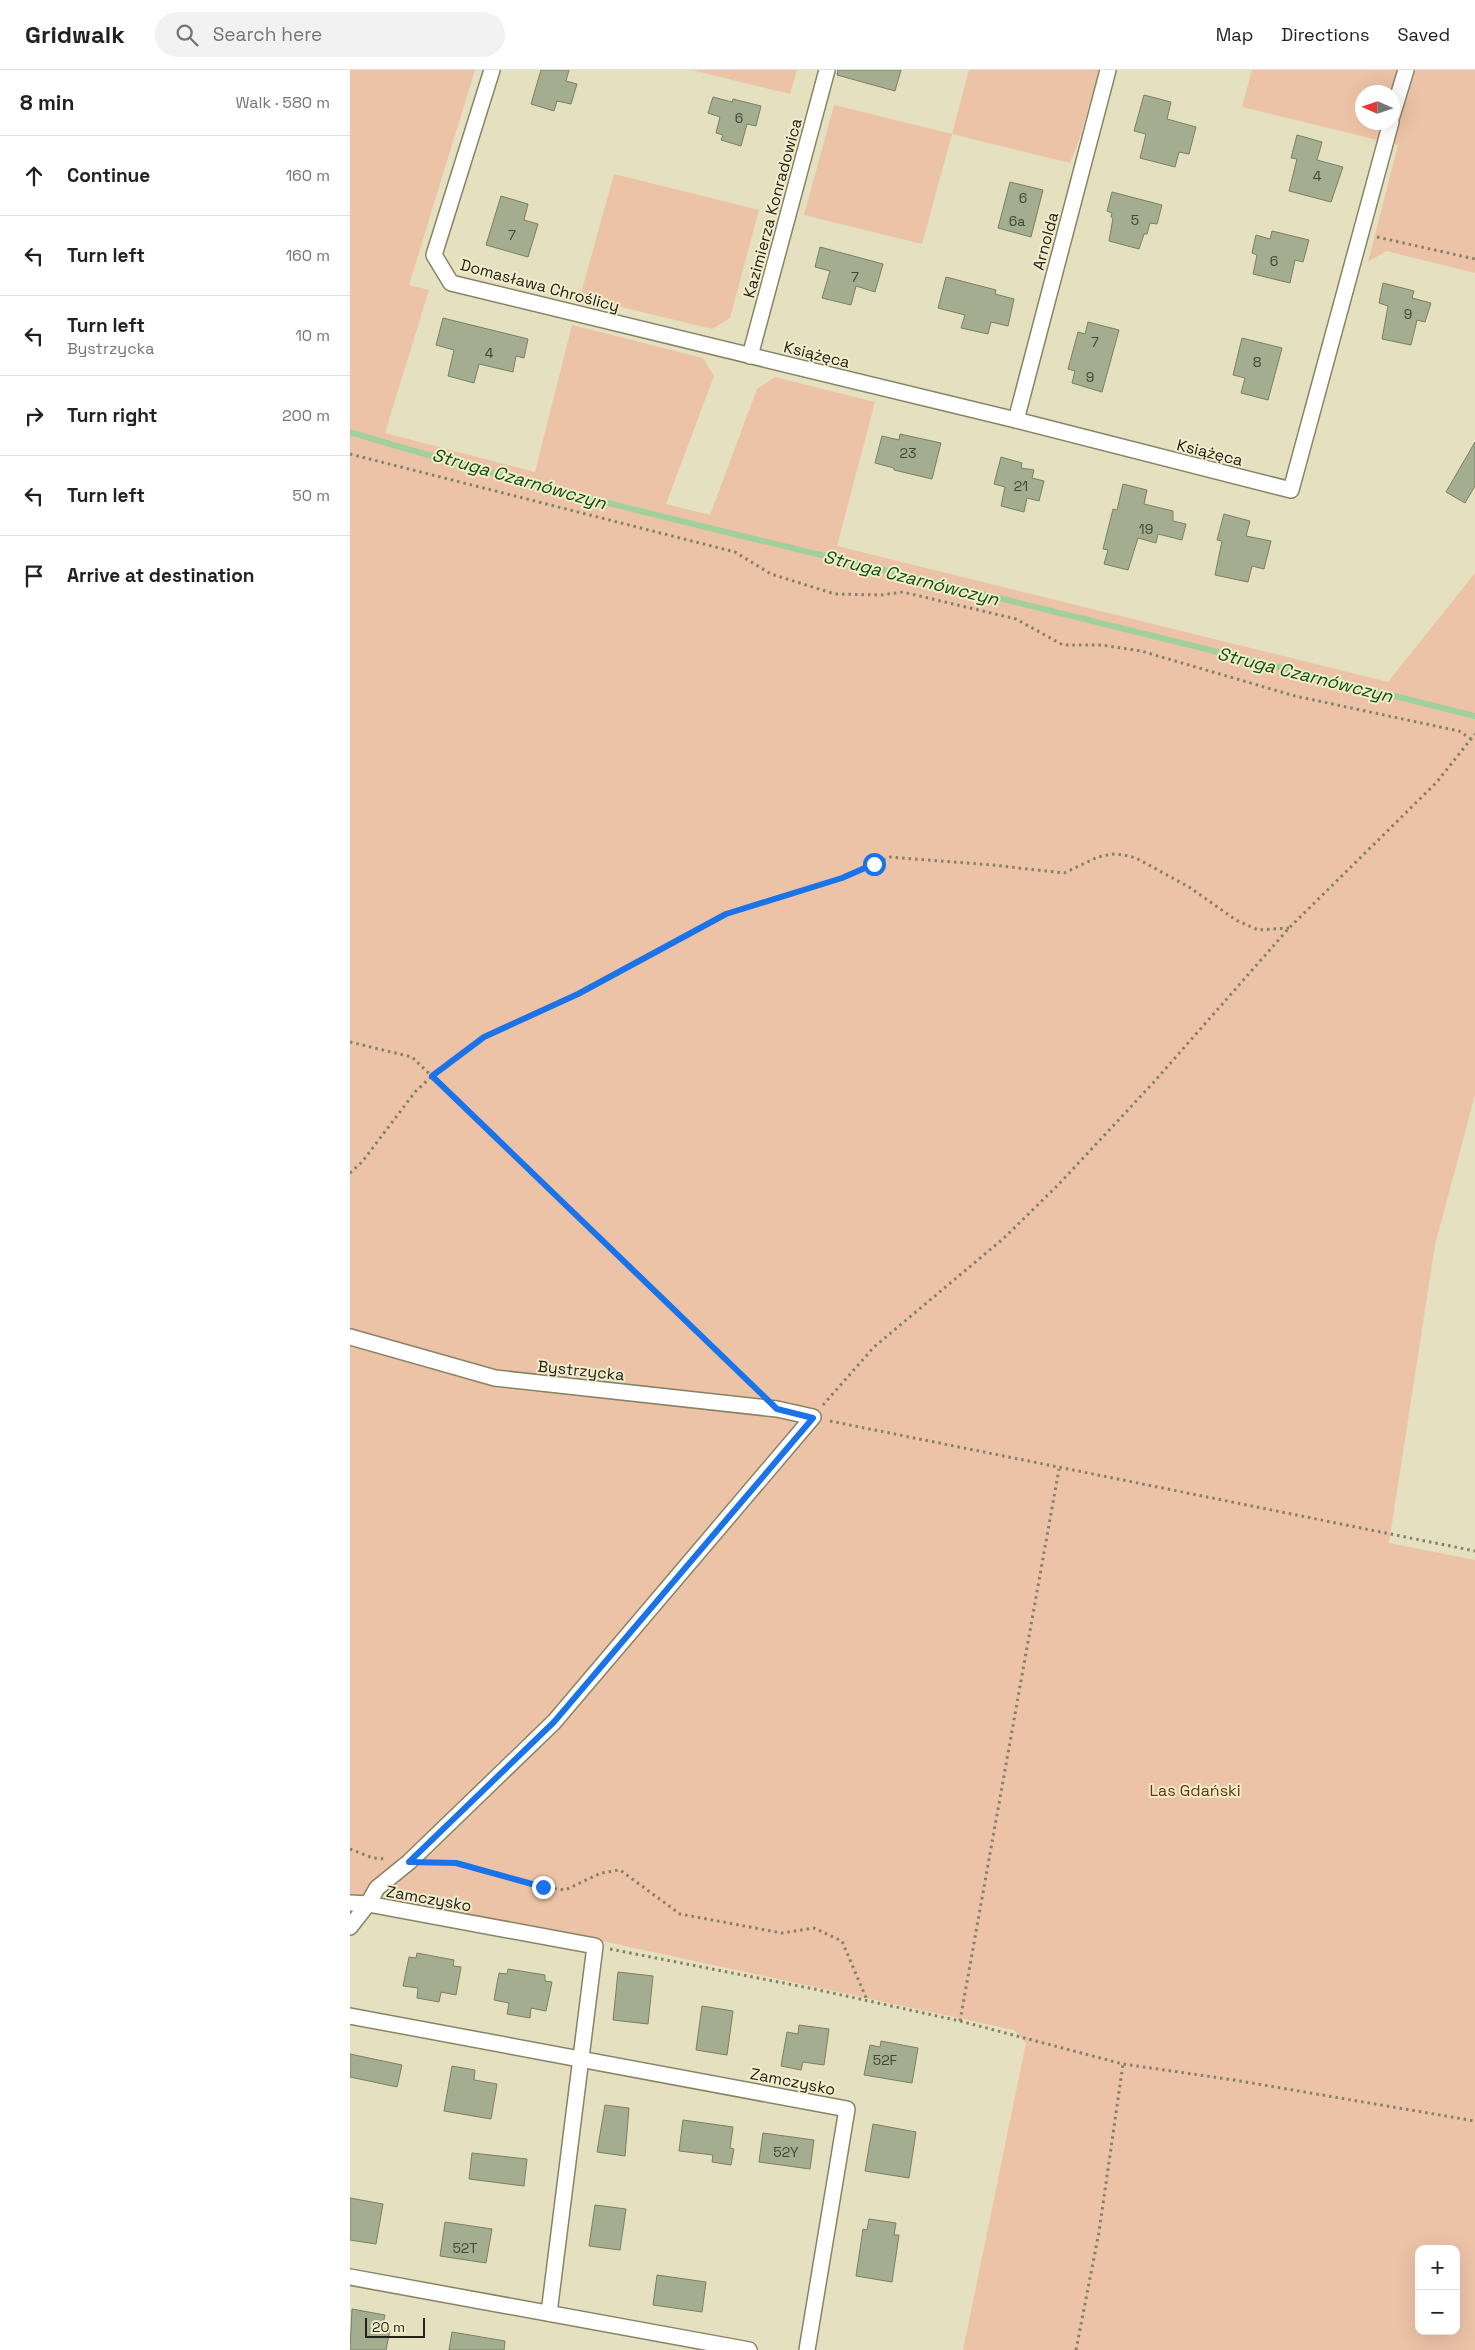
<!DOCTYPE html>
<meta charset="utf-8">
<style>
:root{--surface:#fff;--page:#f2f2f2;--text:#202124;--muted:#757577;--line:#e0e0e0}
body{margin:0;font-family:"Space Grotesk",sans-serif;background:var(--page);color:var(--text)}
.controls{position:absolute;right:15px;bottom:15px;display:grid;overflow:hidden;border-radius:10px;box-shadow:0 5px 20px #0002}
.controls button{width:45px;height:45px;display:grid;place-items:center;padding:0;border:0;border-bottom:1px solid var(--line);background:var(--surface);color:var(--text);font:25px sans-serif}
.compass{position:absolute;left:1005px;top:15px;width:45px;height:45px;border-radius:50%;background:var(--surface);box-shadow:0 5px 20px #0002;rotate:273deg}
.scale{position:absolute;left:15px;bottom:12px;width:60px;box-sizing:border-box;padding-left:5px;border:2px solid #242216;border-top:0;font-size:14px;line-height:18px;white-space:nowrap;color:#242216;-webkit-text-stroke:4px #f2edcc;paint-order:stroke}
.stop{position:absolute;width:15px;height:15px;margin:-11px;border:4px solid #1a73e8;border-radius:50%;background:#fff}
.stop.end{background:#1a73e8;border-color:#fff;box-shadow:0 1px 5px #0008}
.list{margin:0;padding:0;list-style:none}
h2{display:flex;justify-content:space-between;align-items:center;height:65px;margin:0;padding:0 20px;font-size:21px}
h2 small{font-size:16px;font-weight:400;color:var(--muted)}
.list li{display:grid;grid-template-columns:32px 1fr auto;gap:15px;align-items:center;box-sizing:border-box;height:80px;padding:0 20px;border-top:1px solid var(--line)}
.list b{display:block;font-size:19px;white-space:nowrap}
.list p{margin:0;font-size:16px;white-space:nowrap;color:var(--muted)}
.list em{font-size:16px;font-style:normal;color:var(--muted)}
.icon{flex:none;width:28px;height:28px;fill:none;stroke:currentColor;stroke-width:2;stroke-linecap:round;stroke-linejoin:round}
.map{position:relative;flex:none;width:1125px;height:2280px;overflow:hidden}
header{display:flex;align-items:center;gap:30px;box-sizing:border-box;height:70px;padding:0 25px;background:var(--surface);border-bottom:1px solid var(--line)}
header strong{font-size:24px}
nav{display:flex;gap:28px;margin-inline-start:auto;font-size:18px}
.search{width:350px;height:45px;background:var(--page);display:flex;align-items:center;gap:12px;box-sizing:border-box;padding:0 18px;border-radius:28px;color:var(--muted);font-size:19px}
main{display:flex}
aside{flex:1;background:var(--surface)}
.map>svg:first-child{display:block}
</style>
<header>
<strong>Gridwalk</strong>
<div class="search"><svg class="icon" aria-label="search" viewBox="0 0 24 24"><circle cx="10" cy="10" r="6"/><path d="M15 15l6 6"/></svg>Search here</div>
<nav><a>Map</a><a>Directions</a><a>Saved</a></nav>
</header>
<main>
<aside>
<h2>8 min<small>Walk · 580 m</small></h2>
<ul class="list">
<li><svg class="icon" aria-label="ahead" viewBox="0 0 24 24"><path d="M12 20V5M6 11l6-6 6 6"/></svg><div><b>Continue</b></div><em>160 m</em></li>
<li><svg class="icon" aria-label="left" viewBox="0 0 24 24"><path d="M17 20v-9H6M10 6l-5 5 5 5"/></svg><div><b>Turn left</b></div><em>160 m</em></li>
<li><svg class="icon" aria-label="left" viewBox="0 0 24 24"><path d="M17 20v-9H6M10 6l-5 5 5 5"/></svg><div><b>Turn left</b><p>Bystrzycka</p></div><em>10 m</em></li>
<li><svg class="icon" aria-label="right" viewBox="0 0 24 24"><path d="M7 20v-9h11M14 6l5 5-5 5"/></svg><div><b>Turn right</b></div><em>200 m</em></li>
<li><svg class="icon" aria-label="left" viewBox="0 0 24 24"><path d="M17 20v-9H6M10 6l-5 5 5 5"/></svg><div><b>Turn left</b></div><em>50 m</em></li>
<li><svg class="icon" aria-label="arrive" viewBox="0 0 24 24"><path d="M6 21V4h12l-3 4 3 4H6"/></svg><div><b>Arrive at destination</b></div></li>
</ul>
</aside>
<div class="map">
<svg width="1125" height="2280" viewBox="0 0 1125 2280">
<rect width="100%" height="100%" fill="#e5e0bf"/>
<g fill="#ecc3a7" fill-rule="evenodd">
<path d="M0,0H125L59,215L79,220L35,363L185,402L222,255L353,288L364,306L316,434L360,445L407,319L425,307L525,332L487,476L1038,612L1125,503V1025L1085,1175L1039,1473L1125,1490V2280H613L676,1973L664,1960L252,1871L48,1830L21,1815L0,1841ZM1069,2179H1106V2261H1069Z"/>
<path d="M342,0H447L440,24Z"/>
<path d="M619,0H749L729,70L720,93L602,64L572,174L454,145L484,35L602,64Z"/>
<path d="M902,0H1125V203L1036,181L1018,192L1048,75L892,37ZM1012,22H1042V52H1012Z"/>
<path d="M264,104L409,140L380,248L362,259L230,227Z"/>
</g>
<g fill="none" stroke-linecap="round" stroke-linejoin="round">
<path stroke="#a0d09c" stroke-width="6" d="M0,362C199,422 402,468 604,517C778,559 951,603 1125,646"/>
</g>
<g fill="#a4ad8f" stroke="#788063">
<path d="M191,0H219L216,11L227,14L221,34L207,31L204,41L181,34Z"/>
<path d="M488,0H551L545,21L487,5Z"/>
<path d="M794,25L821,32L817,49L846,57L839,84L829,82L825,97L790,88L796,64L784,61Z"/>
<path d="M363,27L382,32L383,29L411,36L406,56L397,54L391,76L371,70L373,65L366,63L370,47L358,43Z"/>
<path d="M947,65L972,72L967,90L993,97L981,132L939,121L947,89L941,88Z"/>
<path d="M660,112L693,120L681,167L648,158Z"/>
<path d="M762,122L812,135L807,154L800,153L797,164H794L789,179L759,171L763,148L761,147L762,143L757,141Z"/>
<path d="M151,126L178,134L174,150L188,154L178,187L136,175Z"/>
<path d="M922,161L959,170L953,192L945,190L940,213L903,204L907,185L902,183L906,165L920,169Z"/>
<path d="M470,177L533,194L525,222L506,216L501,235L472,228L480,201L465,197Z"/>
<path d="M596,207L646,220L645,224L664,229L658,256L641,252L638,264L611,258L615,245L588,238Z"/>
<path d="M1033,213L1064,221L1062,228L1081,233L1075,252L1067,250L1061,275L1032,269L1038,236L1029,233Z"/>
<path d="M93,248L178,269L174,288L166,286L163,302L129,294L124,313L98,306L104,280L86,275Z"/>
<path d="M738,252L769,260L752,322L722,313L725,301L718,299L728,262L735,264Z"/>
<path d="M892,268L932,278L918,330L891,323L895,308L883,305Z"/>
<path d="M550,364L591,373L582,409L544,400V398L525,393L532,366L549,370Z"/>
<path d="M1125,372V416L1115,433L1096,422Z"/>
<path d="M651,387L672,393L671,398L684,400L682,408L694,411L689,431L677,428L674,442L651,436L655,417L644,414Z"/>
<path d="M773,414L797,420L794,434L823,441V451L836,454L832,470L808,464L806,473L788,468L778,500L754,494L758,480L753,479L763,439L767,440Z"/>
<path d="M874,444L900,451L896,466L921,471L914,499L902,496L898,512L865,505L872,471L867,470Z"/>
<path d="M67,1883L104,1890L103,1896L111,1897L106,1925L91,1922L89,1932L67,1928L68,1918L53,1916L59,1887L66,1888Z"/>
<path d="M158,1899L195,1905V1911L202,1912L196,1941L181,1938L180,1948L157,1944L159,1933L144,1930L149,1903L157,1904Z"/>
<path d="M268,1902L303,1906L298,1954L263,1950Z"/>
<path d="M352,1936L383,1941L377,1985L346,1980Z"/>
<path d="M449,1955L479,1959L474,1995L453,1992L451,2000L431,1996L437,1962L448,1964Z"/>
<path d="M531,1971L568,1978L562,2013L514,2005L520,1975L530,1977Z"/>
<path d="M0,1984L52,1995L47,2017L0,2007Z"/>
<path d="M102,1996L125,2000L124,2010L147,2014L141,2049L94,2041Z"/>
<path d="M255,2035L279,2038L275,2086L247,2082Z"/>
<path d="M333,2050L383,2057L380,2078L384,2079L381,2095L362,2092L363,2085L329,2081Z"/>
<path d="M523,2054L566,2062L559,2108L515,2101Z"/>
<path d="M413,2063L464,2070L460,2099L409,2092Z"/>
<path d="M122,2083L177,2089L174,2116L119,2109Z"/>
<path d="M0,2128L33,2134L26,2174L0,2170Z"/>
<path d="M245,2135L276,2139L270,2180L239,2176Z"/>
<path d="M519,2149L546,2153L544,2165H549L542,2212L506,2206L513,2159L517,2160Z"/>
<path d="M95,2152L142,2159L136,2193L90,2186Z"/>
<path d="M307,2205L356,2212L352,2242L303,2235Z"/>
<path d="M2,2239L35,2245L32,2258L40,2260L36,2280H0Z"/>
<path d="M102,2262L155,2271L154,2280H99Z"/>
</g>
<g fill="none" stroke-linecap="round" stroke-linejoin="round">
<g stroke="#888365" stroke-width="18">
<g id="minor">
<path d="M142,0L84,185L101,213L666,350L941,420L1041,52"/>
<path d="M1042,46L1056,0"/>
<path d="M400,286L477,0"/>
<path d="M666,350L758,0"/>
<path d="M0,1267L145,1308L427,1339L463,1347L204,1652L59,1792L27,1818L18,1834L0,1857"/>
<path d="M0,1833L18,1834L245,1876L199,2243"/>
<path d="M0,1946L497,2039L457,2280"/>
<path d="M0,2207L399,2280"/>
</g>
</g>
<g stroke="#84816a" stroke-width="3" stroke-dasharray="2.5 4" stroke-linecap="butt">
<path d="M1027,167L1125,189"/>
<path d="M0,384L385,482L421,504L485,524L531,525L553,522L666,549L713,575H751L791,581L945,626L1109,661L1121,669"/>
<path d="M0,972L62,987L406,1320"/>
<path d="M0,1103L12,1092L65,1022L82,1006L134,967L228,924L376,844L492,808L540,787L642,795L714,803L748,787L762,784L774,785L786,788L839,817L886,850L908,860L939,858"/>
<path d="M473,1335L524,1277L654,1168L708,1115L803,1013L939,858L1086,713L1125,664"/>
<path d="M480,1351L1125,1481"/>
<path d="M0,1779L23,1788L35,1789"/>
<path d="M84,1793H105L193,1817L215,1820L251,1803L270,1800L330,1844L432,1863L464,1858L492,1871L517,1930"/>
<path d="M260,1879L464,1919L610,1951L773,1994L884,2010L1125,2051"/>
<path d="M610,1951L709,1399"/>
<path d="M726,2280L749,2162L773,1994"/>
</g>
<use href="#minor" stroke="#fff" stroke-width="15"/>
</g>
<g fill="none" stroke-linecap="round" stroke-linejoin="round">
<path stroke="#1a73e8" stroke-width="6" d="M193,1817L106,1793L59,1792L204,1652L463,1348L427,1339L82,1006L134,967L228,924L376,844L492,808L524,794"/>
</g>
<g text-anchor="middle" stroke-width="4" stroke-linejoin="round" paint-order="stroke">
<g font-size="14" fill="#444534">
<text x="389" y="53">6</text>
<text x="967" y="111">4</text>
<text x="673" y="133">6</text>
<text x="785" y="155">5</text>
<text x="667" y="156">6a</text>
<text x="162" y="170">7</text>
<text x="924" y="196">6</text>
<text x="505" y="212">7</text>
<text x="1058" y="249">9</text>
<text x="745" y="277">7</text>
<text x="139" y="288">4</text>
<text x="907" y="297">8</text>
<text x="740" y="312">9</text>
<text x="558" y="388">23</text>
<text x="671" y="421">21</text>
<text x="796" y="464">19</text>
<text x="535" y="1995">52F</text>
<text x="436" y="2087">52Y</text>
<text x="115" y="2183">52T</text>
</g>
<g font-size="16" fill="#242216" stroke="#f2edcc">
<text transform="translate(422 138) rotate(-75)" y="6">Kazimierza Konradowica</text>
<text transform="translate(695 171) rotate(-75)" y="6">Arnolda</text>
<text transform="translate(190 215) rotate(15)" y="6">Domasława Chroślicy</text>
<text transform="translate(467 284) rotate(14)" y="6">Książęca</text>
<text transform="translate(860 382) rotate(14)" y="6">Książęca</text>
<text transform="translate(231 1300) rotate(6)" y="6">Bystrzycka</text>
<text transform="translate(79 1828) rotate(10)" y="6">Zamczysko</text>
<text transform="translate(443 2011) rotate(11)" y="6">Zamczysko</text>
</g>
<g font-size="16" fill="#6a3502" stroke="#f2edcc">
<text x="845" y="1726">Las Gdański</text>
</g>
<g font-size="18" font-style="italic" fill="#0c4f09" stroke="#f2edcc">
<text transform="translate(169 409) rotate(16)" y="6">Struga Czarnówczyn</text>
<text transform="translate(561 508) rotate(14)" y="6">Struga Czarnówczyn</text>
<text transform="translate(955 605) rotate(14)" y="6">Struga Czarnówczyn</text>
</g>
</g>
</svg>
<div class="controls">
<button>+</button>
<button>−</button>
</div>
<svg class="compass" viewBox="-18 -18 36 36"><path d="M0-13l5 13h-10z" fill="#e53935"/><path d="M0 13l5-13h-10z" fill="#757577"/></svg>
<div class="scale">20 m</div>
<div class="stop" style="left:524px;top:794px"></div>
<div class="stop end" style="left:193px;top:1817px"></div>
</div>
</main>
